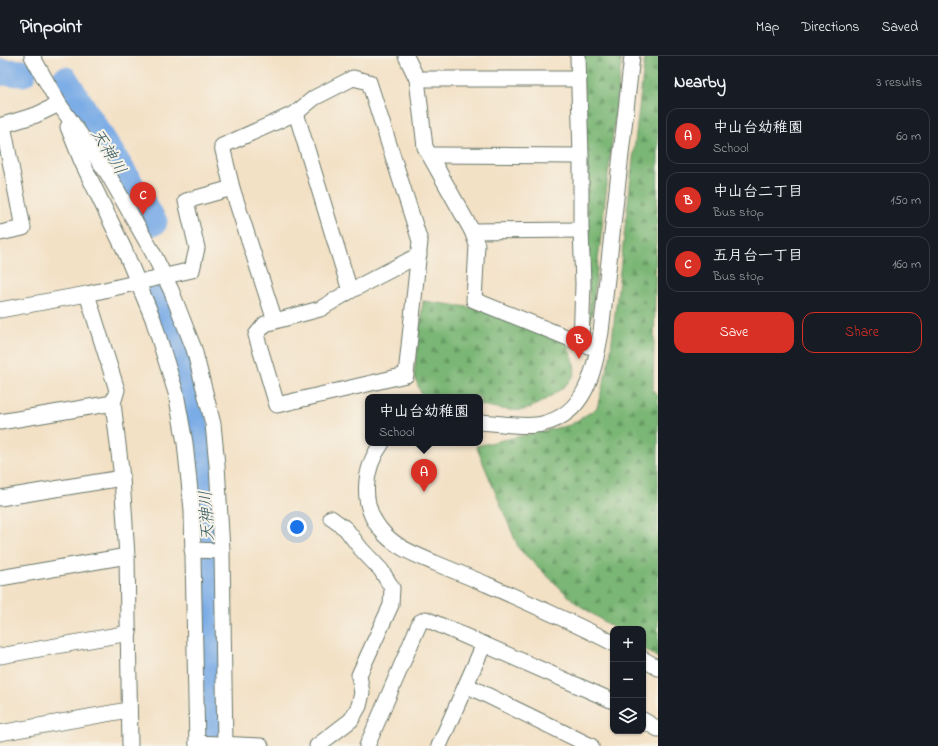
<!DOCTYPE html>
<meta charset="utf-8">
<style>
:root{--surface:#171b24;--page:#20242c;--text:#f1f3f6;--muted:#9ea1a6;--line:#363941;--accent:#d93025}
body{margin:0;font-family:"Indie Flower","Klee One",sans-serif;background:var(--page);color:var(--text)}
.controls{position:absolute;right:12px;bottom:12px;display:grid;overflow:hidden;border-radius:8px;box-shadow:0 1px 3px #0004}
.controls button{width:36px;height:36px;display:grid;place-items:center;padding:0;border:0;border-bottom:1px solid var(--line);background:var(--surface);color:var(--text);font:20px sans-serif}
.you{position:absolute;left:297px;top:471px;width:14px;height:14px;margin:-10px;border:3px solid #fff;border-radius:50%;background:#1a73e8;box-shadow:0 0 0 6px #1a73e833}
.badge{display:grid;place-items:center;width:26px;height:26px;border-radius:50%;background:var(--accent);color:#fff;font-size:13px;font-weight:700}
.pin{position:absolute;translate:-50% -33px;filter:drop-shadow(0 1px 2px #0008)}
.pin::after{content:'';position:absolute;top:21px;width:14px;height:12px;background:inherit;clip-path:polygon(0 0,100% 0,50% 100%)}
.popup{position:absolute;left:365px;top:338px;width:118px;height:52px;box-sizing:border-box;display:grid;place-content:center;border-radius:8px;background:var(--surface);filter:drop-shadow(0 1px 3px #0005);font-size:13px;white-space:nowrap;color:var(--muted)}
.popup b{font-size:15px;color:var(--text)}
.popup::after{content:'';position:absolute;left:50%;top:100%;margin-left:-8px;border:8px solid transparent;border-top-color:var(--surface)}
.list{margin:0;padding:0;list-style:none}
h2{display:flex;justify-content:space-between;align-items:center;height:52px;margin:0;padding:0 16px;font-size:17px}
h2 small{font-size:13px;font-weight:400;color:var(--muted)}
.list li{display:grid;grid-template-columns:26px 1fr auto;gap:12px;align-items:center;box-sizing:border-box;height:56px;margin:0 8px 8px;padding:0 8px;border:1px solid var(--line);border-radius:12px}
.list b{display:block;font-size:15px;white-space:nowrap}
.list p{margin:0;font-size:13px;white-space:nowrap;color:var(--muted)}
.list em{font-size:13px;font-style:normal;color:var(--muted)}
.actions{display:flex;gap:8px;padding:12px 16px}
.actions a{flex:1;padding:9px 0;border:1px solid var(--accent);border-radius:12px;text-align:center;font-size:14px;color:var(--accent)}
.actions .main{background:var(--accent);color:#fff}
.icon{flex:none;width:22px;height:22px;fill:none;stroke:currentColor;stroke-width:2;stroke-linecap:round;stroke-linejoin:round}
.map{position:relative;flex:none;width:658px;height:690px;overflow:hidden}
header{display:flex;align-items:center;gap:24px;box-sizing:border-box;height:56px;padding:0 20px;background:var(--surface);border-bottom:1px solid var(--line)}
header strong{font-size:19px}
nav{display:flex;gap:22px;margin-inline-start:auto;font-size:14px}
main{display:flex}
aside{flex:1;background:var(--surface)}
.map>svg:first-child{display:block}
</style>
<header>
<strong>Pinpoint</strong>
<nav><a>Map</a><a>Directions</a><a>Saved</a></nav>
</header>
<main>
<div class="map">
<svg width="658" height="690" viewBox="0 0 658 690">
<defs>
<pattern id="forest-firs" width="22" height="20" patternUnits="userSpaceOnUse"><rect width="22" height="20" fill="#7ab675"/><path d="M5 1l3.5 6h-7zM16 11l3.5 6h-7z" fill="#639561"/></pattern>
</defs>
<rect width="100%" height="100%" fill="#f7f3e8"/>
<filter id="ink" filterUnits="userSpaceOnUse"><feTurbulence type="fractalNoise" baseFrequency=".025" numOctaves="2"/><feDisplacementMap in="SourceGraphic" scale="8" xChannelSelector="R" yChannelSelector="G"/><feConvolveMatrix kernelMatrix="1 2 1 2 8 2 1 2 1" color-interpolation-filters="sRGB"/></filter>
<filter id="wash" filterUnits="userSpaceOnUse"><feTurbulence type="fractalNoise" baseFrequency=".012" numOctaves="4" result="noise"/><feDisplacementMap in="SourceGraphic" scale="16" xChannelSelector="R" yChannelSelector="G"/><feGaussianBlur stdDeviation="0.9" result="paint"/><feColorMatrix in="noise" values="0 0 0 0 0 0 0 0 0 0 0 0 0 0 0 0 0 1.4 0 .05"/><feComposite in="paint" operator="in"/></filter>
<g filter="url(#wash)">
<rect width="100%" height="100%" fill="#f3e1c6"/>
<g fill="url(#forest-firs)" stroke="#4c7a54">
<path d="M582,0H622L590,274Z"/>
<path d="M645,0H658V103L653,334L658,340V602L643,592V573H615L576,547L519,493L476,390L570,369L597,352L610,301Z"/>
<path d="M423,245L476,252L566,287C570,297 577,308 574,319C571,329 533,353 523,354C510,356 494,351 480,349V341H422L414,318Z"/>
</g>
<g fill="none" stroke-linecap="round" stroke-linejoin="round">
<g stroke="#7aace6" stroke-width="27">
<path d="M0,16L23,17"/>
<path d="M65,24L154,166"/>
<path d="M158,236L189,329L203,417L207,464L211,690"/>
</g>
</g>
</g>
<g filter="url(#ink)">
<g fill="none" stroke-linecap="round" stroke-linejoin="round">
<g stroke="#697667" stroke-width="17">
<g id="minor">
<path d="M32,0L59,48L108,118L153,197L171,234L194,293L213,368L217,409L222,495L225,690"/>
<path d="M406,0L417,23L425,91L472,175L581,174"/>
<path d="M578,0L581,100V174L583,228L581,287"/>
<path d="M353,22L369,26L420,185L406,319L277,349L256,279L265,268L275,265L232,132L222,90L296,57L314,42Z"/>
<path d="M417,23H579"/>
<path d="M0,71L3,69L36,59L59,48"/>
<path d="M68,71L82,106L124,193L153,263L176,337L185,387L192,454L197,690"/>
<path d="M430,99L581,100"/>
<path d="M472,175L477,189L474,244L588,290"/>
<path d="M0,177L23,172L3,69"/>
<path d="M350,235L419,199"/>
<path d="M87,238L117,334L113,347L122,422L127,500L130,690"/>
<path d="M0,254L87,238L192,214L197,192L186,145L232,132"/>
<path d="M275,265L320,253L350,235L296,57"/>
<path d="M0,366L113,347"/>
<path d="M480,366C496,367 527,372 542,368C587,358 594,314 601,276L632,0"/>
<path d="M382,387C363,413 360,449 381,474C394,491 416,499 435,507C452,514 469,521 486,528C529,547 572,566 613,587"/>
<path d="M0,442L122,422"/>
<path d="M192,494L222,495"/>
<path d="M0,522L127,500"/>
<path d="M0,600L129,577"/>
<path d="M643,603L658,612"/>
<path d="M466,629L591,690"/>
<path d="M643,664L658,673"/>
<path d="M0,677L128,654"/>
<path d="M197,687L261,690"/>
<path d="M317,690L351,664L359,650L362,637L359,619L391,549L392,532L381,514L361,493L346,473L331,462"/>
<path d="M367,690L420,566L426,563L613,645"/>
<path d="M439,690L484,588"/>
</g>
</g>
<use href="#minor" stroke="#fff" stroke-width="15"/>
</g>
</g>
<g text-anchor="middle" stroke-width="4" stroke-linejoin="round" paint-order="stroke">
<g font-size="17" font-style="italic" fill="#365960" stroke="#f7f3e8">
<text transform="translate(109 95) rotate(58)" y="6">天神川</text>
<text transform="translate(206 460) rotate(-93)" y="6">天神川</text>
</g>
</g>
</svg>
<div class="controls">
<button>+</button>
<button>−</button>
<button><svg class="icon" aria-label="layers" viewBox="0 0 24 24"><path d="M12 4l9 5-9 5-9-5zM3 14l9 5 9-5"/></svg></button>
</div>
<div class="you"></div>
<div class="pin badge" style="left:424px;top:436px">A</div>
<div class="popup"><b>中山台幼稚園</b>School</div>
<div class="pin badge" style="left:579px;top:303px">B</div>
<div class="pin badge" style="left:143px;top:159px">C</div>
</div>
<aside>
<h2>Nearby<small>3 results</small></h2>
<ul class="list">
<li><span class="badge">A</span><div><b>中山台幼稚園</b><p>School</p></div><em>60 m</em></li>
<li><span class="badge">B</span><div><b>中山台二丁目</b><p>Bus stop</p></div><em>150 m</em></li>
<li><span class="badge">C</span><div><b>五月台一丁目</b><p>Bus stop</p></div><em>160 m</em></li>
</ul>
<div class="actions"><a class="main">Save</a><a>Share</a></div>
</aside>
</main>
